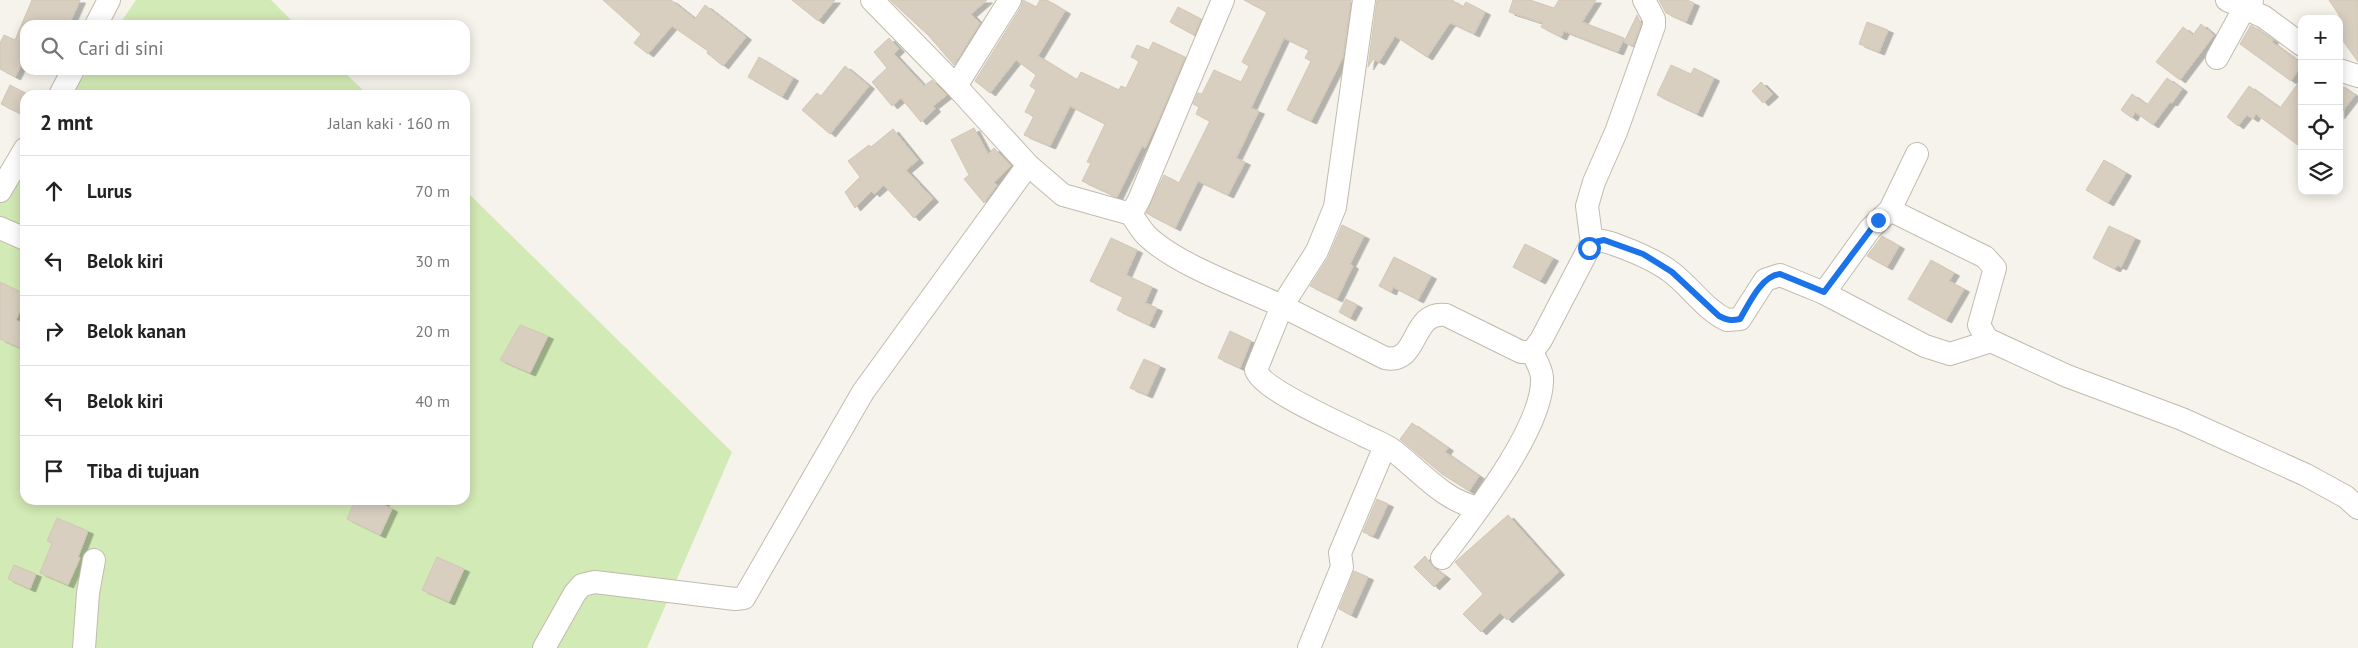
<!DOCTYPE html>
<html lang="id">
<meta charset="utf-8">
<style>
:root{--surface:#fff;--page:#f2f2f2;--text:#222;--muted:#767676;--line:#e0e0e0}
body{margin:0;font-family:"PT Sans",sans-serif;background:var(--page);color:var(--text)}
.controls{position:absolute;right:15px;top:15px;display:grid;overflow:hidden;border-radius:10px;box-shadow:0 2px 12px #0003}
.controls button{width:45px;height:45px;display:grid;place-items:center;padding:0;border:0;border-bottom:1px solid var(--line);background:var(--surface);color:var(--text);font:25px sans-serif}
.stop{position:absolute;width:15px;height:15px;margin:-11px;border:4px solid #1a73e8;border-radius:50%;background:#fff}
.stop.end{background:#1a73e8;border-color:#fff;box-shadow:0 1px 5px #0008}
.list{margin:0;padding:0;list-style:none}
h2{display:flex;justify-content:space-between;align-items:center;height:65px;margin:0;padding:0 20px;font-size:21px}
h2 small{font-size:16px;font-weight:400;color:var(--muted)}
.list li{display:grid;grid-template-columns:32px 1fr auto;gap:15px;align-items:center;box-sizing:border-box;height:70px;padding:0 20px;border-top:1px solid var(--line)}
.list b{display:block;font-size:19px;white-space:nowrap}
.list em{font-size:16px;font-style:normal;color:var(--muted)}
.icon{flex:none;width:28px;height:28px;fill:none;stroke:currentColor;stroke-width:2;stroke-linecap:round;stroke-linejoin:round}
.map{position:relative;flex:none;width:2358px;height:648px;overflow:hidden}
.search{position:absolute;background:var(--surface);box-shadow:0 2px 12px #0003;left:20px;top:20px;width:450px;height:55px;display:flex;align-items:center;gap:12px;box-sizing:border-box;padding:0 18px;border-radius:15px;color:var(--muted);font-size:19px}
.panel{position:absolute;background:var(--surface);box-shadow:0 2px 12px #0003;left:20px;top:90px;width:450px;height:415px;border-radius:15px}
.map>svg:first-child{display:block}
</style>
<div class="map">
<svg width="2358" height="648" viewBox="0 0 2358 648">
<defs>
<filter id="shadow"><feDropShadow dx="5.5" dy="3" stdDeviation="0" flood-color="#0004"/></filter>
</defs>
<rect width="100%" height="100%" fill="#f6f3ec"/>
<g fill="#d2eab5">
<path d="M136,0H271L296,25H119Z"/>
<path d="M88,70H342L368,95H71Z"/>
<path d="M25,162V500H465V190L732,452L647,648H0V198Z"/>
</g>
<g fill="#d8cfc1" stroke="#d3c7b4" filter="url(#shadow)">
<path d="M32,0H80L69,25H25V57L15,77L0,69V43L4,35L15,40Z"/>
<path d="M603,0H671L695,19L705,5L746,37L723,66L707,53L708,51L672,26L648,54L634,43L641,34Z"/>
<path d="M792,0H835L818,21Z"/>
<path d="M890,0H987L971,14L980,23L954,65L929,36Z"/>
<path d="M1023,0L1036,7L1040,0H1047L1065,11L1038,56L1077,80L1081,72L1119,90L1121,86L1126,88L1139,61L1131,57L1137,45L1149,50L1153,42L1185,57L1158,121L1145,148L1142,146L1117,197L1082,181L1091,163L1087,162L1105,124L1070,106L1050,146L1024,135L1034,116L1025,112L1036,90L1030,86L1036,75L1016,60L990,93L975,81L1021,7Z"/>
<path d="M1244,0H1351L1343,57L1311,121L1287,110L1311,61L1305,58L1309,50L1284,38L1251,108L1259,111L1236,158L1245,162L1228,195L1198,181L1175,228L1146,213L1164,175L1179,183L1210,121L1196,114L1199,107L1193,104L1198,93L1202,94L1214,70L1241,82L1249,66L1242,62L1267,12Z"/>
<path d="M1377,0H1452L1463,7L1466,2L1485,12L1474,34L1451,23L1449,24L1427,57L1395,36L1379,62L1373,59L1368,67Z"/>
<path d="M1513,0H1530L1554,8L1559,0H1596L1582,22L1624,38L1618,52L1564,31L1561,37L1541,27L1543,23L1509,12Z"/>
<path d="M1659,0H1687L1694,3L1686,22L1666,13Z"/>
<path d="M2329,0H2358V62L2339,35V15Z"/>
<path d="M1178,7L1201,19L1194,35L1170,22Z"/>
<path d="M1637,15L1641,24L1633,46L1624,42Z"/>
<path d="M1867,22L1888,30L1879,52L1859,44Z"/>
<path d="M2201,24L2214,35L2180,80L2156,62L2183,27L2193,35Z"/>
<path d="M2251,25L2273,40L2272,42L2302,64L2291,81L2240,44Z"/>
<path d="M889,38L899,49L894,54L924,86L932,80L947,95L933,106L935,109L921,122L901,98L892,106L872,82L887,68L874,52Z"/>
<path d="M759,57L793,78L782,97L748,77Z"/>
<path d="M1671,65L1691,74L1694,68L1714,78L1697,114L1657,95Z"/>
<path d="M845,66L869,86L830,134L802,110L817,93L821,96Z"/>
<path d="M2167,78L2182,89L2172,103L2170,102L2153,125L2135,112L2132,118L2121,110L2132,94L2147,105Z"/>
<path d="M2302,78V148L2256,114L2253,119L2247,115L2238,126L2227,117L2249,86L2280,108Z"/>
<path d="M1761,82L1773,94L1763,103L1752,91Z"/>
<path d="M2339,84L2355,95L2339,116Z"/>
<path d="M10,85L25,93V116L1,104Z"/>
<path d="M974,128L988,154L994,148L1011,166L994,182L997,185L984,203L964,179L969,175L951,140Z"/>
<path d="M893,129L918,160L906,170L933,199L914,218L884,185L874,194L872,191L855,208L845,192L860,177L848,161L869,145L871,147Z"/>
<path d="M2104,160L2126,173L2108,203L2086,190Z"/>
<path d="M1342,225L1364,236L1350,264L1353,266L1337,299L1310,286L1328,258Z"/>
<path d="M2109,226L2135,238L2121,267L2117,265L2115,269L2093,258Z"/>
<path d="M1882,236L1899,246L1887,267L1867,256Z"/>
<path d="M1111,238L1137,250L1126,275L1152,287L1145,303L1157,308L1149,325L1117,310L1123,297L1090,281Z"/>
<path d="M1525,244L1553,258L1540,281L1513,267Z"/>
<path d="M1394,257L1431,276L1418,300L1393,287L1391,292L1379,286Z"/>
<path d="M1931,260L1954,273L1949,281L1964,289L1946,320L1908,299Z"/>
<path d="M0,282L25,294V300L16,320L25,325V350L0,339Z"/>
<path d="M1346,299L1357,305L1350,318L1339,312Z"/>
<path d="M520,325L548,336L530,373L500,360Z"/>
<path d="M1230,331L1251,341L1240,368L1218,358Z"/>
<path d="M1144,359L1160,366L1147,395L1130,388Z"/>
<path d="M1412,423L1448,448L1445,452L1479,476L1469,491L1442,474L1400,439Z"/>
<path d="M1377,499L1388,504L1373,536L1363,532Z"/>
<path d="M355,500H385L383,504L392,509L380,535L347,519Z"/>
<path d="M1508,515L1559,572L1507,620L1500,613L1481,632L1463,614L1483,594L1455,562Z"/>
<path d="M57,518L88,531L78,557L80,558L68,585L40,573L52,543L47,541Z"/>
<path d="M1425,556L1434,568L1445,576L1434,587L1414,567Z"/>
<path d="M437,557L464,569L449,602L422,590Z"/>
<path d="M14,565L36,574L30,589L8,579Z"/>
<path d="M1354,571L1368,577L1351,615L1339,609Z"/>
</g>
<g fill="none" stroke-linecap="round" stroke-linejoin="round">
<g stroke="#c2bbae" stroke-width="24">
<g id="minor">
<path d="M872,0L956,86L1028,165L1063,195L1131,214L1139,200L1223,0"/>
<path d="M2227,0L2264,17L2302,45"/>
<path d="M96,25L109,0"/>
<path d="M2217,58L2245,7L2252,0"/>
<path d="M2339,70L2358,76"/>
<path d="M956,86L1010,0"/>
<path d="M60,95L73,70"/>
<path d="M0,191L25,149"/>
<path d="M1890,210L1985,257L1995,268L1979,325L1988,341"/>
<path d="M1131,214C1136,221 1141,230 1147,236C1177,265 1243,288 1282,306L1317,251L1335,207L1364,0"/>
<path d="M0,228L25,239"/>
<path d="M1592,244L1587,206L1594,182L1616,132L1654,26V19L1644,0"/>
<path d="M1824,293L1870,229L1890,210L1917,154"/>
<path d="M1479,508C1444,501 1421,472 1394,451C1385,444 1373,440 1363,435C1342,424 1262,390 1256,370L1282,306L1385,358C1420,365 1410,310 1446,315L1521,352H1532L1541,340L1589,248C1597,236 1608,242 1619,246C1638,253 1655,260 1671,272C1691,287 1704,309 1727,320L1740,319L1765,280L1780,275L1824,293L1925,346L1950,354L1991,341L2067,376L2182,419L2306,475L2346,497L2358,508"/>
<path d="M1442,558C1472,518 1545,426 1542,377C1541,368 1536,360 1532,352"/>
<path d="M84,648L88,593L94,560"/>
<path d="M544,648L575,593L582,585L595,582L735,599L744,598L863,392L1028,165"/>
<path d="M1309,648L1342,567L1340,553L1385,446"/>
</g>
</g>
<use href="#minor" stroke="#fff" stroke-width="22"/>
</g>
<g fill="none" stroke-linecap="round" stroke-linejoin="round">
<path stroke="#1a73e8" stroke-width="6" d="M1589,248L1595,242L1604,240L1643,254L1656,262L1672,272L1719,316C1727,320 1731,321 1740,319C1749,304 1761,276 1780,274L1824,292L1878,220"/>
</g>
</svg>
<div class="controls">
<button>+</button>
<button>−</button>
<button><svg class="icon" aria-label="locate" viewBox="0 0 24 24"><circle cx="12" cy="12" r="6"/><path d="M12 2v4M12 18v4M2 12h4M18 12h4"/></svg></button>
<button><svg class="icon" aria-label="layers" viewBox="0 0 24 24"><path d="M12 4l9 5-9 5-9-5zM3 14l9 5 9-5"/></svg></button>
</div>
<div class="stop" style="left:1589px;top:248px"></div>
<div class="stop end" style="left:1878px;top:220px"></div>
<div class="search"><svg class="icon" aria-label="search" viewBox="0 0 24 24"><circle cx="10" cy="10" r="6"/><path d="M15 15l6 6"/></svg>Cari di sini</div>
<section class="panel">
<h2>2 mnt<small>Jalan kaki · 160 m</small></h2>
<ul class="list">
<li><svg class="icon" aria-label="ahead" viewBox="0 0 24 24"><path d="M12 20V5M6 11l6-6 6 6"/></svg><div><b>Lurus</b></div><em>70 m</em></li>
<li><svg class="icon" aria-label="left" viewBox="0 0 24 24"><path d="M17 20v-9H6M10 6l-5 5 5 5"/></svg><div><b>Belok kiri</b></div><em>30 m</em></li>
<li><svg class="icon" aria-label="right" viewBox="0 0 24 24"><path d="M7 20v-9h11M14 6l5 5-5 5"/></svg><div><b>Belok kanan</b></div><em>20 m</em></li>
<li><svg class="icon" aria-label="left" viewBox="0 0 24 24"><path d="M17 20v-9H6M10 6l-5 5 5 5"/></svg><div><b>Belok kiri</b></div><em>40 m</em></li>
<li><svg class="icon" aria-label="arrive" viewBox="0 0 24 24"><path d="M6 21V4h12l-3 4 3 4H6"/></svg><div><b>Tiba di tujuan</b></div></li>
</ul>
</section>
</div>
